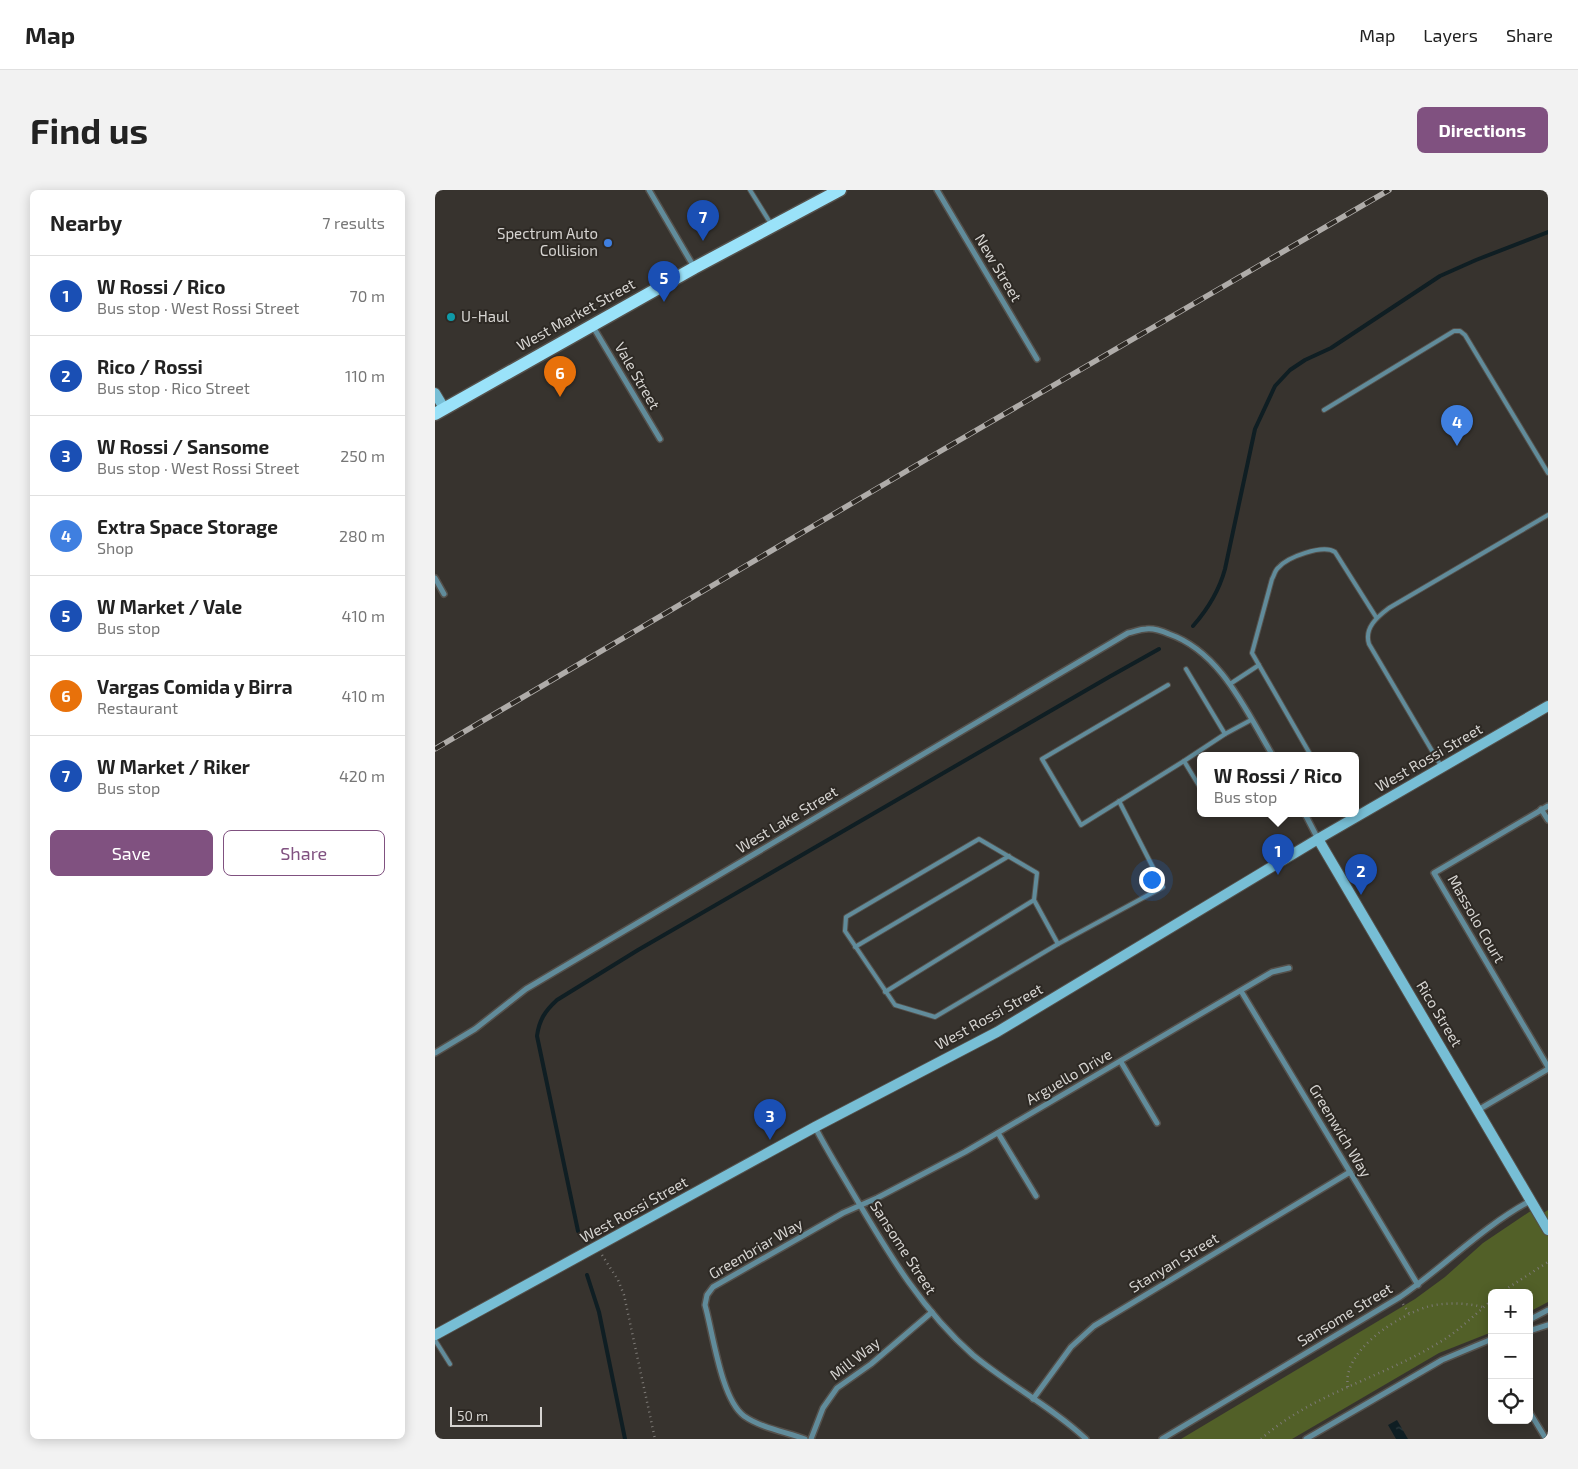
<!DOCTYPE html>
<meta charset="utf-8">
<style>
:root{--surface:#fff;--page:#f2f2f2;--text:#222;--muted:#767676;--line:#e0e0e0;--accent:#805180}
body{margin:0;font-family:"Exo 2",sans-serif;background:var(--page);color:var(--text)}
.controls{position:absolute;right:15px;bottom:15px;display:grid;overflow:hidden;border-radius:8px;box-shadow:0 2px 12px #0003}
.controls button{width:45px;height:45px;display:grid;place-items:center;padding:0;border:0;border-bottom:1px solid var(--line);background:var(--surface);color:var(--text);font:25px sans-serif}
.scale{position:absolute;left:15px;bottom:12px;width:92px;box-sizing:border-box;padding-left:5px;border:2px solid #d6d4d1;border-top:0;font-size:14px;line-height:18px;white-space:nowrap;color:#d6d4d1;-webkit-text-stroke:4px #2d2924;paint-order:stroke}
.you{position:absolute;left:716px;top:689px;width:18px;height:18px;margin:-12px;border:4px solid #fff;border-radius:50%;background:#1a73e8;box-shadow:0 0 0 8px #1a73e833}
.badge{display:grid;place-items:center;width:32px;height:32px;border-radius:50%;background:var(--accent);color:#fff;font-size:16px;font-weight:700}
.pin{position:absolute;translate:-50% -41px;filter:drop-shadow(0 1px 2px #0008)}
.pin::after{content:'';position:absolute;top:26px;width:18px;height:15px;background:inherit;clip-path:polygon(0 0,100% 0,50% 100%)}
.popup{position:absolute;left:762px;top:562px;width:162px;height:65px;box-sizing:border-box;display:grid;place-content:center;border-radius:8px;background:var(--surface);filter:drop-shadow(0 1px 4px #0005);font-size:16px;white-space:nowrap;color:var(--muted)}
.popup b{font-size:19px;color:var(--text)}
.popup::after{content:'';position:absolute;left:50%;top:100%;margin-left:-10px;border:10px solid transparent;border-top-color:var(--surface)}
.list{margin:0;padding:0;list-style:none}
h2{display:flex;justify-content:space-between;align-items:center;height:65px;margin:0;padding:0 20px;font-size:21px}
h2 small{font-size:16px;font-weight:400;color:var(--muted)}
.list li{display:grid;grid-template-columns:32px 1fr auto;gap:15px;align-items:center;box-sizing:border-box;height:80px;padding:0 20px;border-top:1px solid var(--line)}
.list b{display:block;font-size:19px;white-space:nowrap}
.list p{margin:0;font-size:16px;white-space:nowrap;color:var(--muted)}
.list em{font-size:16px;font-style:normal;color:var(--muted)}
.actions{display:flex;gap:10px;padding:15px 20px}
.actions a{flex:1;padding:11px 0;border:1px solid var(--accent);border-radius:8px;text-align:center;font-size:18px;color:var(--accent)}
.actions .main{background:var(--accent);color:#fff}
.icon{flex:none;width:28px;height:28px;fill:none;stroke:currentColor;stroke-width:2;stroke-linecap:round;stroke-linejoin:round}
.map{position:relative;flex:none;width:1113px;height:1249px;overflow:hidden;border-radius:8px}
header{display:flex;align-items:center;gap:30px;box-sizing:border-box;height:70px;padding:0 25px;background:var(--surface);border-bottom:1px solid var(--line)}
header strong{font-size:24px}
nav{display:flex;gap:28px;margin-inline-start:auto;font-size:18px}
.intro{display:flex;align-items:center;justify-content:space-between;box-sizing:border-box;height:120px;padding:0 30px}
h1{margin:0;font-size:35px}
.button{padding:12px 22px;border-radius:8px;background:var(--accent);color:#fff;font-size:18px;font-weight:700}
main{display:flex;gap:30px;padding:0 30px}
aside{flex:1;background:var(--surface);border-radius:8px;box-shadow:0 2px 12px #0003}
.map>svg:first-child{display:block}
</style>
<header>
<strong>Map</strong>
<nav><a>Map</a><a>Layers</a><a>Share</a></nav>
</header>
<div class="intro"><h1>Find us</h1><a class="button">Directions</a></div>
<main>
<aside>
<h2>Nearby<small>7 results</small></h2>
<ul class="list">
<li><span class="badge" style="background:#1a4fb4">1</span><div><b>W Rossi / Rico</b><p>Bus stop · West Rossi Street</p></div><em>70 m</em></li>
<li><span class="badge" style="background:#1a4fb4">2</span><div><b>Rico / Rossi</b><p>Bus stop · Rico Street</p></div><em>110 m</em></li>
<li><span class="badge" style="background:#1a4fb4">3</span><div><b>W Rossi / Sansome</b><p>Bus stop · West Rossi Street</p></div><em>250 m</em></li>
<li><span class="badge" style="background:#3f7fe0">4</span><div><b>Extra Space Storage</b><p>Shop</p></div><em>280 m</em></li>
<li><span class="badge" style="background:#1a4fb4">5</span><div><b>W Market / Vale</b><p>Bus stop</p></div><em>410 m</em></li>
<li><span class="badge" style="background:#e8710a">6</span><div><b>Vargas Comida y Birra</b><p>Restaurant</p></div><em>410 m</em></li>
<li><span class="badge" style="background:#1a4fb4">7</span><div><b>W Market / Riker</b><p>Bus stop</p></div><em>420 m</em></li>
</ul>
<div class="actions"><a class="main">Save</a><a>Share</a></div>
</aside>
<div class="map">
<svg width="1113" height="1249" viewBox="0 0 1113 1249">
<defs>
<pattern id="water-ripples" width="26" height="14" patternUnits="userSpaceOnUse" patternTransform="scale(1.25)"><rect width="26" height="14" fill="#0f1e23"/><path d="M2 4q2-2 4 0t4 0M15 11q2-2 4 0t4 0" fill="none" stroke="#313e42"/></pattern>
</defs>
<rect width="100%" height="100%" fill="#37332e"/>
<path fill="#526028" d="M1100,1018L1105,1025L1113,1020V1112L1094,1122V1103H1057V1142L1004,1163L857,1249H746L980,1109L1010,1087L1048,1053Z"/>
<path fill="url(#water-ripples)" d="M962,1230L973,1249H961L953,1235Z"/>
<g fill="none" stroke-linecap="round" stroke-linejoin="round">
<g stroke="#0f1e23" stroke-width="4">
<path d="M758,436C773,419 784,401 790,379L820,239L840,196L855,180L870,170L896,158L1005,86L1041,70L1113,42"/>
<path d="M143,1041L102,846C104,830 110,821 122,810L203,760L674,487L724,459"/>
<path d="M152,1085L164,1122L190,1249"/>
</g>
<g stroke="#54504b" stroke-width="6">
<g id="lane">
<path d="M315,0L336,34"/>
<path d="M889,220L1019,141H1025L1030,145L1113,283"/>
<path d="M751,479L790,544"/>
<path d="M795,494L824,475"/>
<path d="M733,495L607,569L646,635L749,571"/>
<path d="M872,566L875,564L817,463L837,389C839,386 840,380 843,378C852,367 888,354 900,362L941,427"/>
<path d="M1006,576L934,454C929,438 942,427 954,418L1113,325"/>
<path d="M766,599L749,571L790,544L816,530"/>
<path d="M599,710L623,754"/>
<path d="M420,757L574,666"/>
<path d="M450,802L599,710L602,683L544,649L411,727L410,741L460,815L500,827L623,754L728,697L684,611"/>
<path d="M0,1150L15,1174"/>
</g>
</g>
<g stroke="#54504b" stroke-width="8">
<g id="street">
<path d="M214,0L259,77"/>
<path d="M502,0L602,169"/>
<path d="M157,135L225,249"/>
<path d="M0,388L9,404"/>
<path d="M1113,616L999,683L1113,877"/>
<path d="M1106,619L1113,630"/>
<path d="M870,624L883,649"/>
<path d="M806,801L983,1095"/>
<path d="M0,863L40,839L91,799L693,443C699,442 705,439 711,439C719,438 727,441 734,444C786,462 811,521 838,566"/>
<path d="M686,872L722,933"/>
<path d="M1043,920L1113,879"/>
<path d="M380,937C393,962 408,986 422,1010C455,1066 488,1121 538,1165C574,1195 617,1217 651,1249"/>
<path d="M563,943L601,1006"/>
<path d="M1094,1130L1113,1120"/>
<path d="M1094,1141L1113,1135"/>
<path d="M598,1209L636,1157L659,1136L915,982"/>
<path d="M1094,1221L1111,1249"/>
<path d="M370,1249C351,1242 326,1238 309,1226C286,1209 278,1143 270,1115L272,1105L278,1097L408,1023L442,1008L530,962L837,782L854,778"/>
<path d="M376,1249L388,1218L402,1198L436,1174L497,1122"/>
<path d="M727,1249L965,1107C1010,1076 1047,1037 1095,1011"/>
<path d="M871,1249L1007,1170L1057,1149"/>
</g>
</g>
<g stroke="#54504b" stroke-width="12">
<g id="secondary">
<path d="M0,203L9,218"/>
<path d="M883,649L1113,1040"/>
<path d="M0,1145L380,937L562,842L883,649L1113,516"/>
</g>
</g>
<g stroke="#54504b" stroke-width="15">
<path id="primary" d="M0,224L259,78L405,0"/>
</g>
<g stroke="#7d7a76" stroke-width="2.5" stroke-dasharray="1 4" stroke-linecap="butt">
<path d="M167,1065L183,1090L189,1105L220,1249"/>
<path d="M1065,1103L1113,1072"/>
<path d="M968,1114L974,1123"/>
<path d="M913,1197C906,1161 965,1124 995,1116C1014,1112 1030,1113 1048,1117"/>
<path d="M826,1249C877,1204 943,1189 1000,1155C1022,1143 1038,1126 1057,1110"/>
</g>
<use href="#lane" stroke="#618c9b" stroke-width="4"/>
<use href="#street" stroke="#618c9b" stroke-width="5"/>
<use href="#secondary" stroke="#77bed5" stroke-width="10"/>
<use href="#primary" stroke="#9ae2f9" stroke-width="12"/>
<g stroke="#afaca9" stroke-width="5.5">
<path id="rail" d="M0,559L492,269L954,0"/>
</g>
<use href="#rail" stroke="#2d2924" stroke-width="4" stroke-dasharray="11" stroke-linecap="butt"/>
</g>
<circle fill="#3f7fe0" stroke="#2d2924" stroke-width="2" cx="173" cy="53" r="5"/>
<circle fill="#0f9aa8" stroke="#2d2924" stroke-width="2" cx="16" cy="127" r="5"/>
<g text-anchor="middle" stroke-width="4" stroke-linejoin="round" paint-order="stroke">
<g font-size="15" fill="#d6d4d1" stroke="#2d2924" text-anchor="end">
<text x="163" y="49">Spectrum Auto<tspan x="163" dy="17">Collision</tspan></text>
<text x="26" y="132" text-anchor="start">U-Haul</text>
</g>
<g font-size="15" fill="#d6d4d1" stroke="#2d2924">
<text transform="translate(563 78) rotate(59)" y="5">New Street</text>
<text transform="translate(141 125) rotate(-29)" y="5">West Market Street</text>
<text transform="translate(202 186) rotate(60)" y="5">Vale Street</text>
<text transform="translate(994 568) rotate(-30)" y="5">West Rossi Street</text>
<text transform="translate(352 630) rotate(-31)" y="5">West Lake Street</text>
<text transform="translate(1041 729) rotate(60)" y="5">Massolo Court</text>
<text transform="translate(1004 824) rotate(59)" y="5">Rico Street</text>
<text transform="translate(554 827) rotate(-29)" y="5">West Rossi Street</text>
<text transform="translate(634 887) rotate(-30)" y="5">Arguello Drive</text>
<text transform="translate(905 941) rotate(59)" y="5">Greenwich Way</text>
<text transform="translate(199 1020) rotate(-29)" y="5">West Rossi Street</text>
<text transform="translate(468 1058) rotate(57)" y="5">Sansome Street</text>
<text transform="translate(321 1059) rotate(-30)" y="5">Greenbriar Way</text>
<text transform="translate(739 1073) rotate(-31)" y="5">Stanyan Street</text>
<text transform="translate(910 1125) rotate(-31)" y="5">Sansome Street</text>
<text transform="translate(420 1169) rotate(-38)" y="5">Mill Way</text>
</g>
</g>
</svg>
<div class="controls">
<button>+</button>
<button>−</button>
<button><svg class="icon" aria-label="locate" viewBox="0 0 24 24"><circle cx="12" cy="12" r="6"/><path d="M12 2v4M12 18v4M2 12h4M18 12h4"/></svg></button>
</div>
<div class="scale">50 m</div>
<div class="you"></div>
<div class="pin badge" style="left:843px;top:685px;background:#1a4fb4">1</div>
<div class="popup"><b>W Rossi / Rico</b>Bus stop</div>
<div class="pin badge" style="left:926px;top:705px;background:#1a4fb4">2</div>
<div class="pin badge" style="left:335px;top:950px;background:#1a4fb4">3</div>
<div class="pin badge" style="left:1022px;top:256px;background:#3f7fe0">4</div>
<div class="pin badge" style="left:229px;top:112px;background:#1a4fb4">5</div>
<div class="pin badge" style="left:125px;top:207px;background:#e8710a">6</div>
<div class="pin badge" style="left:268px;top:51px;background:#1a4fb4">7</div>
</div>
</main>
